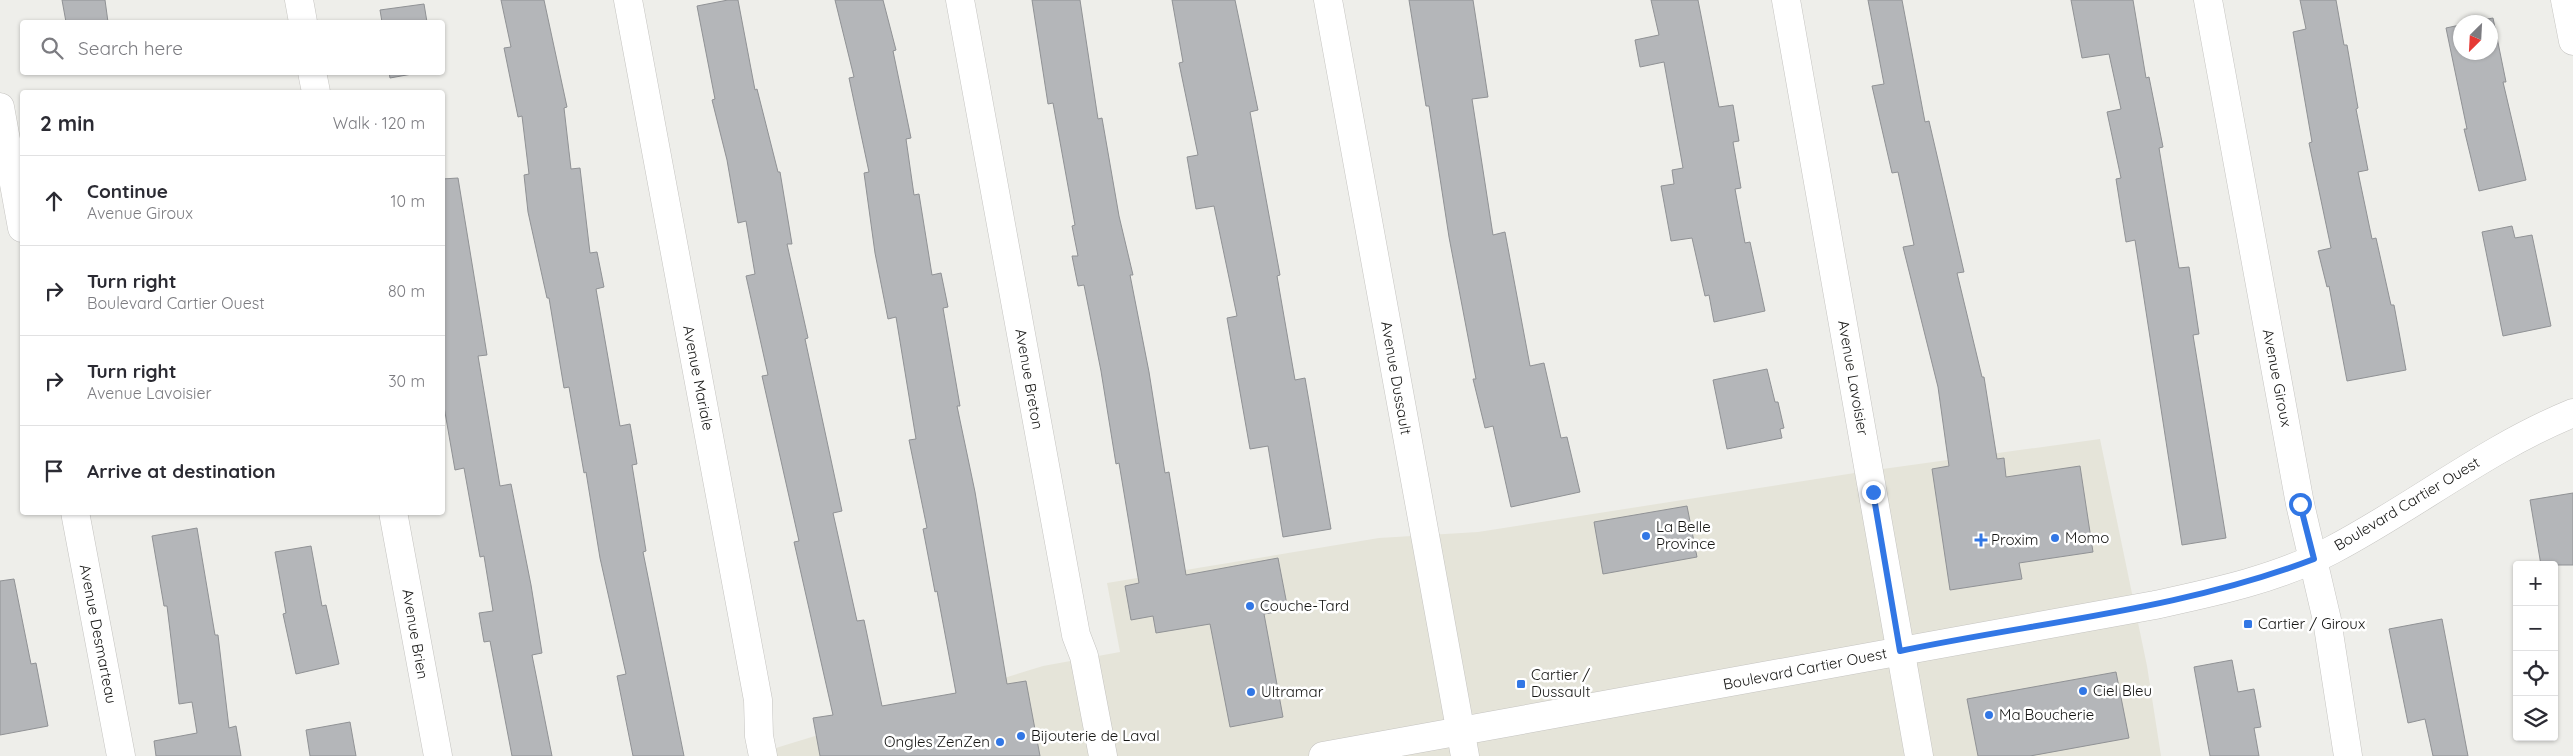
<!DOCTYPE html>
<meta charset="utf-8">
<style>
:root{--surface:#fff;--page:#f2f2f3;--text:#2b2b33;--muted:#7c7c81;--line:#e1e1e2}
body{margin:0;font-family:Quicksand,sans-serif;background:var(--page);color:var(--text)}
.controls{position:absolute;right:15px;bottom:15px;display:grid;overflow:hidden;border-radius:5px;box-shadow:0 1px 4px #0004}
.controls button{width:45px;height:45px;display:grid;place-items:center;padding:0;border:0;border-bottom:1px solid var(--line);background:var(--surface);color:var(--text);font:25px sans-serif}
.compass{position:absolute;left:2453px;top:15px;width:45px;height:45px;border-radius:50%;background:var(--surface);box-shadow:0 1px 4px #0004;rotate:204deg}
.stop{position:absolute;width:15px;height:15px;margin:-11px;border:4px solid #3277e5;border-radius:50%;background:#fff}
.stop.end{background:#3277e5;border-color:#fff;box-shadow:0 1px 5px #0008}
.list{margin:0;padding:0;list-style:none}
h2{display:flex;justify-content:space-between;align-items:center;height:65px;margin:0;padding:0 20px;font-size:21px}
h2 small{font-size:16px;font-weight:400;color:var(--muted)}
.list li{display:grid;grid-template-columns:32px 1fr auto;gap:15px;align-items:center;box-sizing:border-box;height:90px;padding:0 20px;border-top:1px solid var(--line)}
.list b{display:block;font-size:19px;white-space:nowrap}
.list p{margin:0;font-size:16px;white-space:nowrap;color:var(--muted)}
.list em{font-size:16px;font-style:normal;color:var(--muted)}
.icon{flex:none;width:28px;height:28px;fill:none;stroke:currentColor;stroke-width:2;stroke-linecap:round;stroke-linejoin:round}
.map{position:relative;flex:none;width:2573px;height:756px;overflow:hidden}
.search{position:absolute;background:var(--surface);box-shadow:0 1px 4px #0004;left:20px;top:20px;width:425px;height:55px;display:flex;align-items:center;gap:12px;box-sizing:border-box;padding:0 18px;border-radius:5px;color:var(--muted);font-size:19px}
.panel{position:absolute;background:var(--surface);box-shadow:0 1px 4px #0004;left:20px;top:90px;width:425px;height:425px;border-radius:5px}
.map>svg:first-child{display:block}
</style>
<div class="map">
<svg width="2573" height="756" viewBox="0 0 2573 756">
<rect width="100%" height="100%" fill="#eeeeea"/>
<path fill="#e5e4d9" d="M2100,439L2147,666L2161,756H750L1043,666L1120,652L1107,583L1379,538L1478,532L1861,472Z"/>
<g fill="#b4b6b9" stroke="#909295">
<path d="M62,0H105L108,22H66Z"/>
<path d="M501,0H544L567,107L564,108L571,169L580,168L590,253L597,252L604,287L596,289L620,426L630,424L637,464L632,465L646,551L643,552L684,756H633L617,676L626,674L600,558L586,472L584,473L569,387L564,388L549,298H547L528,212L524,175L529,174L522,116L518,117L504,48L511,47Z"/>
<path d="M728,0H738L755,90L757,89L778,172H780L792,244H787L808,338L805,339L842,511L833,513L857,621L864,620L882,706L956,693L937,591L935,592L923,529L927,528L909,440L916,439L896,317L888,319L875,253L864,173L869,172L849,78L854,77L835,0H883L896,50L893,51L911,138L906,139L914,195L919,194L932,275L941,273L948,307L943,308L960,406H957L975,492L1007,684L1026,681L1040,756H820L813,718L833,715L794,542L799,541L762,376L768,375L746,276L755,274L746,221L738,223L727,160L712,100L715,99L697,6Z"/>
<path d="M1032,0H1080L1098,119L1102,118L1119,216L1133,275H1130L1149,372L1165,473L1169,472L1186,575L1278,558L1288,610L1264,614L1283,717L1230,727L1210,624L1156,633L1153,616L1131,620L1125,586L1139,583L1119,463L1116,464L1101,371L1084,285L1078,286L1072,256H1078L1072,226L1075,225L1053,103L1048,104Z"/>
<path d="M1172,0H1235L1258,110L1250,112L1280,275L1277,276L1295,380L1305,378L1331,529L1283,537L1268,446L1250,449L1227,318L1237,316L1214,206L1196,209L1187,157L1198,155L1179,63L1183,62Z"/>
<path d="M1409,0H1473L1488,97L1472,99L1493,235L1505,232L1530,366L1544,363L1561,438L1567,437L1580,492L1511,507L1493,426L1485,428L1473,379H1476L1449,237L1429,106H1426Z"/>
<path d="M1651,0H1698L1719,107L1733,105L1739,141L1733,142L1741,188L1735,189L1745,243L1750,242L1765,311L1714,322L1709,295L1705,296L1692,238L1671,241L1661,186L1674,184L1672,170L1683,168L1664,62L1640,67L1635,40L1659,35Z"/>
<path d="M1868,0H1902L1925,122L1929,121L1964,272L1957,273L1982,377H1984L1997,459L2004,458L2006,477L2080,466L2093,552L2019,563L2022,579L1950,590L1932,469L1949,466L1938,387L1903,247L1914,245L1898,172L1892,173L1872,86L1884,84Z"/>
<path d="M2071,0H2133L2146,78L2149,77L2163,147L2159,148L2179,268L2189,267L2199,334L2193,335L2226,538L2182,545L2135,240L2126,242L2116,179L2121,178L2107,112L2121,109L2109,54L2082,58Z"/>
<path d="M2300,0H2336L2344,45H2347L2358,108L2356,109L2368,170L2358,172L2372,239L2376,238L2391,305H2394L2406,370L2347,381L2329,286L2327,287L2318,251L2331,248L2309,143L2312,142L2293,32L2306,29Z"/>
<path d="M424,4L427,22H382L380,10Z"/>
<path d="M2493,18L2506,82H2503L2526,180L2479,191L2464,129H2467L2446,28L2460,25V52H2490V22H2471Z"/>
<path d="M389,72H423L390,78Z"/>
<path d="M458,178L487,355L478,356L500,486L511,484L531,585L542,653L532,655L552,756H512L490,641L484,642L479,613L493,611L484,556L480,557L464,468L455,470L442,395V179Z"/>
<path d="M2512,226L2515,238L2532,235L2551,326L2503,336L2482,232Z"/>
<path d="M1767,369L1775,402H1778L1784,428L1780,429L1782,438L1727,449L1713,380Z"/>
<path d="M2573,493V565H2541L2530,500Z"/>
<path d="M1687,506L1697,557L1603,574L1594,522Z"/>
<path d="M197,528L215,635H218L229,728L236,726L241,756H156L154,741L197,733L192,702L179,704L167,606H164L152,536Z"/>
<path d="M311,546L322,606L326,605L339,664L296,674L283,614L286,613L275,552Z"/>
<path d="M14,579L31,664L36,663L48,726L0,735V581Z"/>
<path d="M2442,619L2468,756H2433L2425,719L2408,723L2389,629Z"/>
<path d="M2232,660L2238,692L2254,689L2261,727L2254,728L2259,756H2210L2194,667Z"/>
<path d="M2116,672L2129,738L2030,756H1978L1967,699Z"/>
<path d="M350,722L356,756H310L306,730Z"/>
</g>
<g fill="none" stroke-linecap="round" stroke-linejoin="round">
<g stroke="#c5c4c1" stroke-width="29">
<g id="minor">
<path d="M299,0L303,22"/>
<path d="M628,0L758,700L759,736L763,756"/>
<path d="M960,0L1076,635L1084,656L1103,756"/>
<path d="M1328,0L1465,756"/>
<path d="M1786,0L1919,756"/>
<path d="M2208,0L2300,504L2327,620L2348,756"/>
<path d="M2565,0L2573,41"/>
<path d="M312,72L316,92"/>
<path d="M0,107L22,228"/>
<path d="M75,512L121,756"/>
<path d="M393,512L438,756"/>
<path d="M1323,756L2155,605C2215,592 2277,579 2332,550C2414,507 2487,448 2573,413"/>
</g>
</g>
<use href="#minor" stroke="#fff" stroke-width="28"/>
</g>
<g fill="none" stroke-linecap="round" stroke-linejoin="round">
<path stroke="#3277e5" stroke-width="6" d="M1873,492L1900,651C2038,622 2181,610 2314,559L2300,504"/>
</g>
<g fill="#3277e5" stroke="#fff" stroke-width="2">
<circle cx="1646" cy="536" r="5"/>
<circle cx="2055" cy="538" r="5"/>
<path d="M1978.5 532.5h5v5h5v5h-5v5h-5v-5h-5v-5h5z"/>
<circle cx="1250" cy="606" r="5"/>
<rect x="2243" y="619" width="10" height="10" rx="2.5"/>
<rect x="1516" y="679" width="10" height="10" rx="2.5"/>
<circle cx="2083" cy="691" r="5"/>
<circle cx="1251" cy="692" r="5"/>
<circle cx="1989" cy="715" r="5"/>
<circle cx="1021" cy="736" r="5"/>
<circle cx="1000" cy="742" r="5"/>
</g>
<g text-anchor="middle" stroke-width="5" stroke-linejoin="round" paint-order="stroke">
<g font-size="15" fill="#151513" stroke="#fff">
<text transform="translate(698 378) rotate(79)" y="5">Avenue Mariale</text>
<text transform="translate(1396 378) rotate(80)" y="5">Avenue Dussault</text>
<text transform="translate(1853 378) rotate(80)" y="5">Avenue Lavoisier</text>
<text transform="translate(2277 378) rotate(79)" y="5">Avenue Giroux</text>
<text transform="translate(1029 379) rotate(80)" y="5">Avenue Breton</text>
<text transform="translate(2407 504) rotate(-31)" y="5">Boulevard Cartier Ouest</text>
<text transform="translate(98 634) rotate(79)" y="5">Avenue Desmarteau</text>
<text transform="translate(415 634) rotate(80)" y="5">Avenue Brien</text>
<text transform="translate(1805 669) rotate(-11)" y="5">Boulevard Cartier Ouest</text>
</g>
<g font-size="15" fill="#151513" stroke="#fff" text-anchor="start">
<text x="1656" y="532">La Belle<tspan x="1656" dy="17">Province</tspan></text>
<text x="2065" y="543">Momo</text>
<text x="1991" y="545">Proxim</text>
<text x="1260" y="611">Couche-Tard</text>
<text x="2258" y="629">Cartier / Giroux</text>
<text x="1531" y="680">Cartier /<tspan x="1531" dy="17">Dussault</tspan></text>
<text x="2093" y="696">Ciel Bleu</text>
<text x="1261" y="697">Ultramar</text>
<text x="1999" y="720">Ma Boucherie</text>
<text x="1031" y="741">Bijouterie de Laval</text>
<text x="990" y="747" text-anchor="end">Ongles ZenZen</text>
</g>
</g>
</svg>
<div class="controls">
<button>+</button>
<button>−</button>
<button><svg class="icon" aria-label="locate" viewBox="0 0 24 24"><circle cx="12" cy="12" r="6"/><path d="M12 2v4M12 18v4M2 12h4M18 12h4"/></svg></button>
<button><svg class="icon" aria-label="layers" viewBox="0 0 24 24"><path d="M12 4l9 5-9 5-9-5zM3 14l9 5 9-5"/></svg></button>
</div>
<svg class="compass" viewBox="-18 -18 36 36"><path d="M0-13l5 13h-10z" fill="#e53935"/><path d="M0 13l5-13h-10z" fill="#7c7c81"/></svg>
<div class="stop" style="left:2300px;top:504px"></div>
<div class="stop end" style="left:1873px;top:492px"></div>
<div class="search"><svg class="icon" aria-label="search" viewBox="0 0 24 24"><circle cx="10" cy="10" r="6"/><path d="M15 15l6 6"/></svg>Search here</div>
<section class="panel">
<h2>2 min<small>Walk · 120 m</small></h2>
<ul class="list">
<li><svg class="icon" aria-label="ahead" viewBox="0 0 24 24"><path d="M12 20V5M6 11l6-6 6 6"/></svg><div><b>Continue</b><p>Avenue Giroux</p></div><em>10 m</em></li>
<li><svg class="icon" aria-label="right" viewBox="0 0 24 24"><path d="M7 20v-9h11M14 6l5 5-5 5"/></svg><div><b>Turn right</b><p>Boulevard Cartier Ouest</p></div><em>80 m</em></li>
<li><svg class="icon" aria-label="right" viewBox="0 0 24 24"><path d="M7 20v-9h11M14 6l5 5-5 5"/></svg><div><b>Turn right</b><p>Avenue Lavoisier</p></div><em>30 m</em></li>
<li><svg class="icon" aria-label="arrive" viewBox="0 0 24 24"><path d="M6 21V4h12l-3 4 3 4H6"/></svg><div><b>Arrive at destination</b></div></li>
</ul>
</section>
</div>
